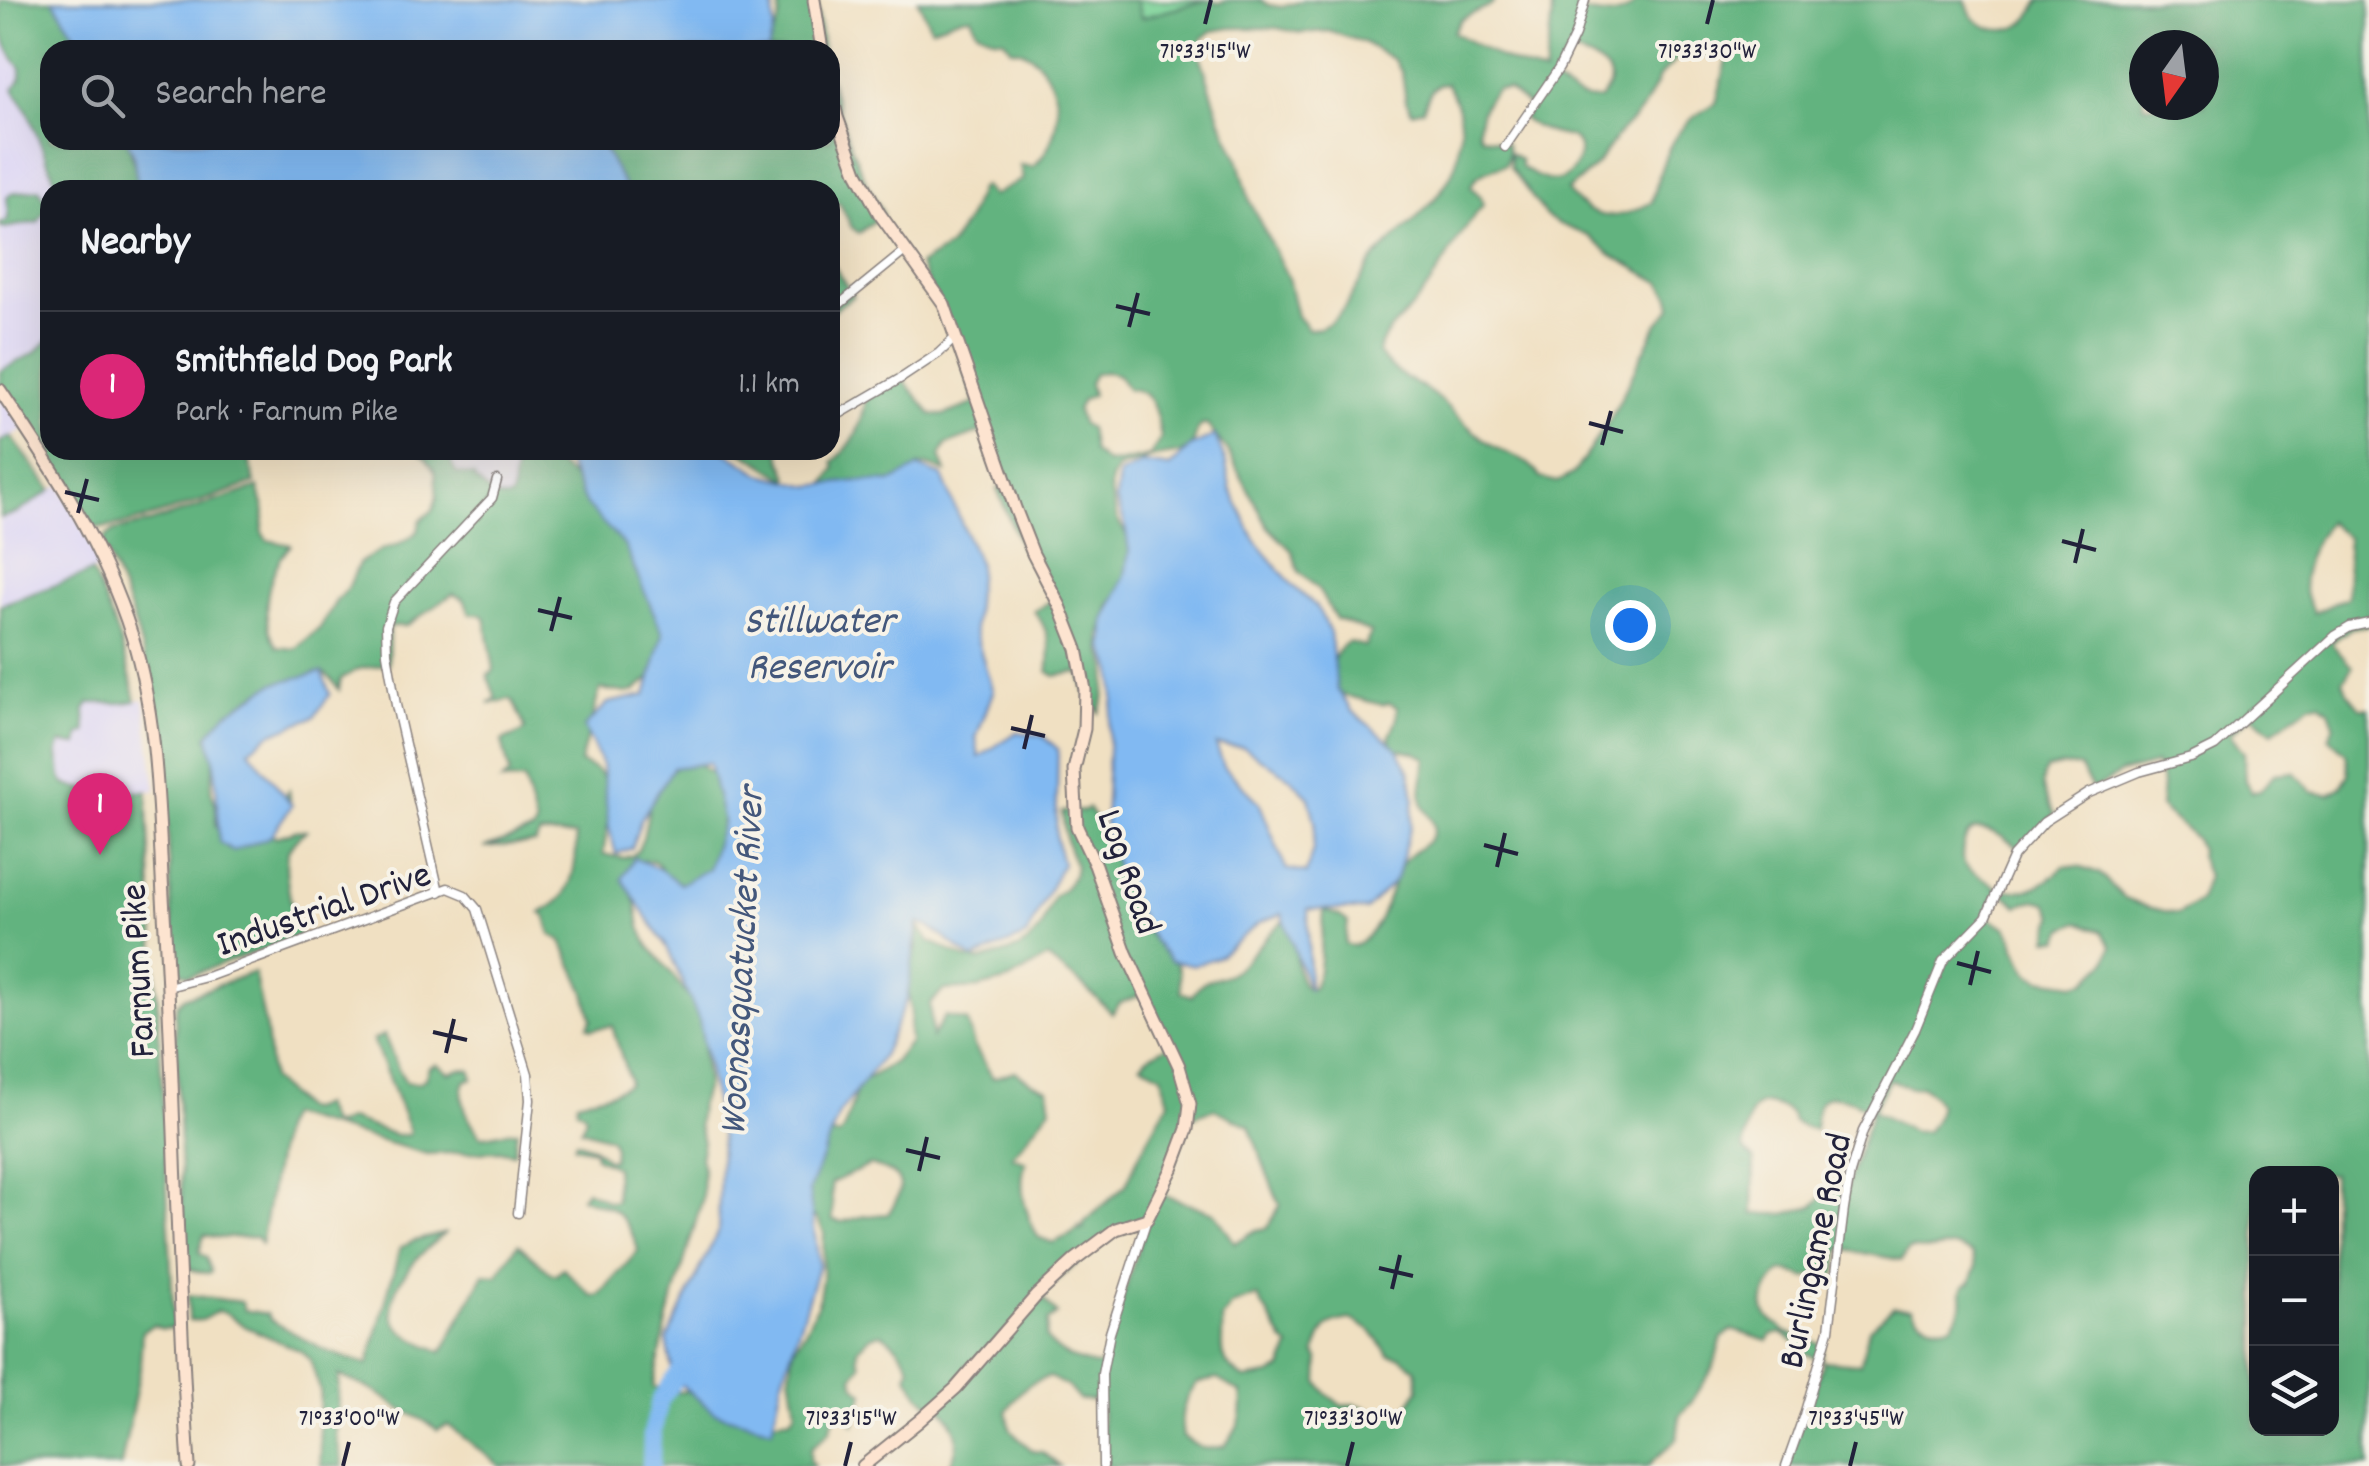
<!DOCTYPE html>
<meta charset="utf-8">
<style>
:root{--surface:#171b24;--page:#20242c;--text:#f1f3f6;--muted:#9ea1a6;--line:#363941;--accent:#db2777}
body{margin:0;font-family:Dekko,sans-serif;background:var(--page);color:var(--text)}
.controls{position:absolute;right:30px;bottom:30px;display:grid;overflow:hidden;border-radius:20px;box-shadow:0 10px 40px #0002}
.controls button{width:90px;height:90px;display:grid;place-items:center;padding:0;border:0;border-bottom:2px solid var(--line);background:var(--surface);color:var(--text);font:50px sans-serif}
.compass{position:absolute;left:2129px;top:30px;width:90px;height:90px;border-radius:50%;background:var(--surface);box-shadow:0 10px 40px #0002;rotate:194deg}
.you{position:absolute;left:1630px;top:625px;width:35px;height:35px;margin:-25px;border:8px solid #fff;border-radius:50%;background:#1a73e8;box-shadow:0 0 0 15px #1a73e833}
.badge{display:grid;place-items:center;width:65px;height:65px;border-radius:50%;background:var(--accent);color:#fff;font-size:32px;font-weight:700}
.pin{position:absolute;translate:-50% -82px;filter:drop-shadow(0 2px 5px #0008)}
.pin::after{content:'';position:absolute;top:52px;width:35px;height:30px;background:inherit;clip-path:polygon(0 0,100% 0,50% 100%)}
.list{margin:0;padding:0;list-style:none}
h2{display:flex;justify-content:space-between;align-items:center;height:130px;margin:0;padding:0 40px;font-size:42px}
h2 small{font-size:32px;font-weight:400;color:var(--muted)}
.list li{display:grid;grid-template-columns:65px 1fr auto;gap:30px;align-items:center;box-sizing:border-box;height:150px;padding:0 40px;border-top:2px solid var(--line)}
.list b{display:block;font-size:38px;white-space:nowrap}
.list p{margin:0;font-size:32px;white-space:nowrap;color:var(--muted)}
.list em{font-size:32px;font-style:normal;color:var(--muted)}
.icon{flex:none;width:55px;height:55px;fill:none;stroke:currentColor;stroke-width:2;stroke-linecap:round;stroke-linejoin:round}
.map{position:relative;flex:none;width:2369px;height:1466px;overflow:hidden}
.search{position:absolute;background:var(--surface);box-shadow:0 10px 40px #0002;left:40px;top:40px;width:800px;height:110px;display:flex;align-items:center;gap:25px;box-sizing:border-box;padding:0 35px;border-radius:30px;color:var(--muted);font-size:38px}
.panel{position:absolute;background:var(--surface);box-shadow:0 10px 40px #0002;left:40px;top:180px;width:800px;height:280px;border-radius:30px}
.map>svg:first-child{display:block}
</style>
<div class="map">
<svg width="2369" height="1466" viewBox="0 0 2369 1466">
<rect width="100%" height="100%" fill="#f7f3e8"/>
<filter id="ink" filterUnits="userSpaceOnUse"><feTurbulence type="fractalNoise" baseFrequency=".01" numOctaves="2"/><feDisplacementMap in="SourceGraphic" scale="20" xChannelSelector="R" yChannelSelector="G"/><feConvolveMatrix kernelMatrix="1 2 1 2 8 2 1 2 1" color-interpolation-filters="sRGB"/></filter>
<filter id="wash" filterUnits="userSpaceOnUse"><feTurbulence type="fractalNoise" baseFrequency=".0048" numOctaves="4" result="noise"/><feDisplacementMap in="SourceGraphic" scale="40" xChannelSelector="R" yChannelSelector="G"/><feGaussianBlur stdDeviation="2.25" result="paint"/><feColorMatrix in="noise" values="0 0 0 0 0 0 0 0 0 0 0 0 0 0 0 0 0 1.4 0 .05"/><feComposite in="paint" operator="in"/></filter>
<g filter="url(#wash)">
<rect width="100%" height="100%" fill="#f0e0c2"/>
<g fill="#dcd5f6">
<path d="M0,32L13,60L21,67V78L16,91L28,112L59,190H50V338L36,352L0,371V226L4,228L38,222L7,199L8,220L0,223Z"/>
<path d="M0,391L24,429L1,442L0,441Z"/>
<path d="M445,450H511L516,458L511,498L505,500L494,496L475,480L456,473Z"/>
<path d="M60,485L104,567L0,605V518L17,513Z"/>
<path d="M144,699L156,790L130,793L80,788L64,783L61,779L57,748L60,742L78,745L80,734L86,732L85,710L89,703H125Z"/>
</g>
<path fill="#79d196" stroke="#4e7a68" stroke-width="2.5" d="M1136,0H1206L1141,19Z"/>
<g fill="#62b37f" stroke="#426a5d" stroke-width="2.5" fill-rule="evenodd">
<path d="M0,0H62L101,50H50V140H130C130,160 137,176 150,190H59L28,112L14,89L21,78V68C2,47 0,27 0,0Z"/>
<path d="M778,0H816L823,50H766C773,29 784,25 778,0Z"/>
<path d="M918,0H1136L1141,18L1206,0L1219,3L1230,0H1260L1269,5L1282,7L1305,0H1492L1494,3L1491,5L1461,19L1453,32L1500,58L1544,75C1547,52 1552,28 1552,6L1539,0H1585L1583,12C1606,16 1622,20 1638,0H1965C1966,1 1971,15 1972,16C1983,29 2004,34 2019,26C2029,21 2035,9 2041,0H2369V625L2351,628L2331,643L2352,667L2343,681L2347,692L2360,708H2369V1466H1786L1824,1361L1860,1364L1869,1329L1893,1307L1912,1308C1917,1322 1939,1329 1952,1325C1956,1319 1960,1312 1962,1305C1964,1294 1957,1287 1971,1282L1976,1268L1972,1254C1954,1244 1956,1246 1937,1249C1929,1251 1918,1249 1909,1249L1902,1260L1840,1249L1836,1275L1815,1274L1807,1278L1787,1271L1781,1272C1770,1284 1754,1306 1771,1320C1776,1324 1782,1327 1785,1332L1824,1345L1821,1361L1800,1350L1796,1342L1781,1333L1772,1335L1768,1341L1732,1330L1722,1338L1712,1370L1691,1403L1680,1415L1677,1439L1648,1466H1103L1101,1400H1079L1068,1387L1050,1377C1026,1382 1020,1390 1007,1411L1010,1428L1016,1436L1033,1451L1042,1452L1060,1466H949C963,1442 958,1425 939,1406L934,1408L920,1395L907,1375L910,1368C905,1353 894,1342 881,1333L871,1336L858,1349V1358L861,1364L853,1378L855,1386L864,1393L854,1424L845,1412L836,1411L830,1431L811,1448L810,1460L814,1466H500L448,1425L437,1430L430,1424L399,1408L376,1392L339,1375L336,1435L343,1466H321L319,1425L320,1391L310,1359L301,1351L246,1327L227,1314L218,1311L202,1320L189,1321L188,1295L242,1302L244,1310L267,1314L271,1320L326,1351L368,1365L400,1248L414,1241L446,1233C424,1248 378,1293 396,1323C405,1338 427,1344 442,1352L484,1274L497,1275L518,1244L552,1274H556L563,1268L565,1270L592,1296L599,1295L638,1251C635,1237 625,1218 612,1209C603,1204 590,1202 581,1197L586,1190L610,1202L616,1201L615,1167L595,1157L594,1150L574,1146L576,1141L593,1147L608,1160L613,1159L614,1147L610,1138L581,1129L586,1117L583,1111L577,1109V1101L613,1092L628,1084L629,1080L612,1026L592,1029L588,1026L592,1019L584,990L561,940L551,935L546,917L541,913C550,907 561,902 566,892C574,877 578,852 575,836L540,834L535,843L484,848L533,831L536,825L524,780L501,781L510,774L502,741L523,732L525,728L513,701L509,699L489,704L496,698L488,677V674L492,673L494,669L485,617L479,614H470L464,599L453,594L406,626H389L388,664L359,669L341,679L339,690C335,685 330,675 323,673C312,670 302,681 293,685C283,688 272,688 262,691C250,696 212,726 207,737L215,751L211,790L216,807V825L220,834L278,811L289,790C294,818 281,814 270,832L276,837L298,830L306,831C297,837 289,845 287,856C283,872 294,921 300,936L189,976L174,969C168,859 170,746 139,639C130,606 117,576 103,545L105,537L114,531L152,522L258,487L265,512L262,533L267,540L291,545C268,570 257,616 277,647L295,649L320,628L336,601L349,586L359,563L383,549L397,545L411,537L418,531L420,521L433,510L437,496L435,472L425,457L416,450H403H445L456,473L474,476L475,480C487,489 496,503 511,498L516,458L511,450H549L556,464L571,476L649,566L670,663L634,691L627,693L600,689L580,763C583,764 594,769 596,770C616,786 607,833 603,854L623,858L633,855L638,850L643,838L653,787L678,765L698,764L714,775L725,807L719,835L718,860L690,885C687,885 676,882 673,881C657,870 662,855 638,862L626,882L636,903L640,927L648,945L669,970L692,1002L705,1035L703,1055L707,1084L700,1103L698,1125L703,1142L700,1158L703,1168L702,1200L669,1314L653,1386L672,1393L686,1391L697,1393L773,1421L791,1418L796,1411L790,1374L794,1348L806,1329L818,1303L822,1279L824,1233L819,1222L806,1206L804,1195L822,1136L840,1135L845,1126L859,1084L894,1062L910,1042L909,1031L911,1014L907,977L916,951L920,928L930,941L967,959L981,961L1018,949L1027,943L1040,929L1054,896L1063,890L1073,876L1075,866L1066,841L1062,812L1081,811L1088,808L1096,820L1101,836L1117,858L1129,898L1144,930L1175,960L1179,971L1181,992L1192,996C1204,973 1215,983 1232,972C1253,958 1265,934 1285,920L1298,939C1296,957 1294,971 1305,987L1313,988L1319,971L1324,910L1340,916L1348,922L1345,944L1354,946C1390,925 1384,890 1405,860C1412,850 1429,846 1433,833C1437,823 1426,814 1423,805C1418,792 1425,772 1427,758L1414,752L1396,749L1389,738L1397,718V707L1389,703L1382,705L1332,692C1329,673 1331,653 1348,642L1365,646L1371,633L1336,619L1317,588L1299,572L1292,551L1268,527L1227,450L1207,425H1202L1197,431L1193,445L1181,453L1155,457L1118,468L1111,480L1110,488L1117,519L1129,539L1133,556L1120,594L1110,603L1101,636L1102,651L1108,669L1104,700L1099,713L1086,693L1080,672L1054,676L1048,671C1052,649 1049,629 1034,611L1054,599L1028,547L1022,549L997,489L1005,486L986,430L946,445L940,456L946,472L927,465L919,466L911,477L897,485L819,494L835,468L833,462C855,444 862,425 866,398L902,378L932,415H944L976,403L958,343L919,265L950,246L968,218L979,189L983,186L992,196L1023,179L1020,165L1033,167C1047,154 1055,135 1057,116C1060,90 1039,48 1011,49L1004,39L994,38L976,29L971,16L962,17L931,28ZM1231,28H1277L1301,33L1328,31L1363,42L1394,60L1402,73L1406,101L1412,112L1423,109C1428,97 1431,84 1446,83C1458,100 1463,122 1459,142C1458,149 1458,158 1455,165C1443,202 1399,231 1374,259C1355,282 1343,332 1308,329L1297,316L1288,278L1250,202L1238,158L1221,121L1201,58L1200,46L1202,39L1212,31ZM2144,45H2204V105H2144ZM1569,51C1582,56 1616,65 1609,85C1609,86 1601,98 1600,99C1583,103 1565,89 1552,80ZM1681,55L1728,57L1716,103C1669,128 1665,154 1652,202C1618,221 1593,223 1567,191L1596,166L1616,137L1644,107L1660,76ZM1498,89L1509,90L1530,107L1523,119C1536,128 1545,132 1560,135C1565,136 1572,136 1575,140C1586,153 1573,176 1559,180C1545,183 1532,174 1521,167L1520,159L1510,153V167L1546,216L1557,223L1589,236L1610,254L1661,283L1670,297L1672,307L1657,325L1612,416L1574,473L1558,482L1540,478C1531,459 1512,457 1495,447C1473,434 1455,412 1435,396C1416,381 1392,374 1378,353C1384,329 1407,316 1421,297C1443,267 1459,234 1483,205L1480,196L1471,187C1475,172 1492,169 1505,165L1509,152L1506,143L1481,136L1478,130C1480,114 1484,99 1498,89ZM1104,372C1124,374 1117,377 1128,389C1154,389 1157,416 1161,438L1150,456L1122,462L1107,463L1093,452L1089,428L1081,423L1077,410L1082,400L1092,395L1089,383L1094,374ZM2328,522L2347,537L2348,597L2314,613C2293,580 2307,551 2328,522ZM2320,703L2329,710L2334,724L2329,738L2346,753L2349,774L2341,787L2329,795L2312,792L2294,772L2274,774L2260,791L2252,792L2245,781L2244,753L2230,734L2252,715L2272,732L2310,704ZM2156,764L2162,785L2160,807L2195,838L2200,850L2199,856L2207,876L2199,901L2178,914L2147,907L2125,899L2099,873L2082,867L2064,866C2044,887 2028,894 1998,889C1989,877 1966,874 1962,858C1962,855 1963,844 1964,842C1973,815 2004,837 2018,848L2055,814C2046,798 2038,787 2046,769L2061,766L2079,767L2093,790L2121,773ZM1998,889L2018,906L2035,900L2047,903L2054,916L2048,939H2060L2065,928L2079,922L2102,932L2112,946L2106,962L2087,981L2075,984L2041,979L2030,974L2015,947L2013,937L2007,928L1987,916ZM1047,958L1081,984L1112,1013L1120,1003L1143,994L1168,1046L1147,1057L1141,1064L1162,1075L1169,1101L1139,1155L1126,1185L1087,1220L1083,1224L1084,1228L1079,1226L1080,1231L1076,1229L1072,1234L1053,1243L1038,1237C1026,1215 1017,1186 1026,1162L1012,1156L1051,1108L1048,1089L1031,1082L1015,1071L993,1078L974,1046L967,1021L945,1016L932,1037L930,1004L944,990L979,988L1009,980ZM1890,1079L1910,1088L1922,1086C1944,1104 1943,1108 1927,1131L1914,1132L1873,1111ZM1832,1096L1851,1100L1872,1112L1846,1190L1832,1187L1813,1206L1784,1214H1753L1754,1159L1743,1149C1748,1127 1746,1096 1776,1106C1786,1110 1790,1110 1793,1121L1801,1126L1815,1130C1817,1116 1814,1097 1832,1096ZM1214,1109L1249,1126L1278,1202L1281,1204L1267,1228L1256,1230L1235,1243L1215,1213L1161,1194L1188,1118ZM870,1165C904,1174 908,1186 888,1214L864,1216L842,1222L833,1220L831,1183ZM2256,1174H2332V1428H2256ZM1146,1223L1101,1366C1080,1363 1059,1356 1046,1338L1048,1321L1057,1314L1040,1295L1113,1232ZM1257,1296L1284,1342L1290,1347L1282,1369L1270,1375L1245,1379C1213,1358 1224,1352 1222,1319L1232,1305ZM1351,1319L1371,1331L1389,1355L1401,1357L1416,1369L1419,1389L1407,1407L1379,1412L1355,1404L1342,1406L1327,1394L1318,1382L1319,1360L1315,1353C1324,1329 1324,1322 1351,1319ZM1217,1379L1241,1393C1244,1418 1239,1426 1225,1446C1203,1451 1201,1449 1183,1437C1179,1413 1183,1403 1197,1383Z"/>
<path d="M830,79C841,127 859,171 883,214L859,233L852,228L840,204L830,200V190H623L613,174L602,140H830Z"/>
<path d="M39,189L49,205L38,222L4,228L0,226V223L8,220L7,198L11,193Z"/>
<path d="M830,260L853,296L830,313Z"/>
<path d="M50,338V450H252L249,459L255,483C225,492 117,534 93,527L0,385V371L36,352Z"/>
<path d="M11,436L52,490L17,513L0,518V442Z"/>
<path d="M735,450H780C779,461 789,470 789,480C770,471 755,456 735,450Z"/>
<path d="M92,572C111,614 127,655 136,701L125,703H89L85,710L86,732L80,734L78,745L61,743C56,751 58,756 60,767C60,771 61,779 64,783C74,792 132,792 147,791L174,1328L162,1329L153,1325L142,1331L140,1369L121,1466H0V605Z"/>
<path d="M254,972L266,1030L271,1079L303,1109L309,1110L322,1105L330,1124L336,1125L349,1119L396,1135H409L410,1132L373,1040L384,1035L398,1069L406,1082L417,1083L425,1079L429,1067L437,1064L449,1073L460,1069L470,1070L473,1078L465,1081C457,1101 469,1119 480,1136C493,1137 503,1130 517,1131L514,1153L503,1151L427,1154L288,1115L281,1130L261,1244L256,1237L222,1238L204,1235L199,1253L206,1257L211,1271L209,1273C197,1272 191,1273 184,1262L175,1014L177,1004L183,998Z"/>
</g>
<g fill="#81b9f2" stroke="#526e96" stroke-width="2.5" fill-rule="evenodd">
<path d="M53,0H773L774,29L768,50H85Z"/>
<path d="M127,140H602V146L627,190H138L133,154Z"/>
<path d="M1215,435L1226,463L1230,488L1255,540L1294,587L1317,607L1330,633L1337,689L1352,711L1397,748L1410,772L1414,798L1411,825L1396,879L1366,910L1308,909L1309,990L1282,914L1259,923L1218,957L1194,965L1171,961L1154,942L1118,874L1105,827L1109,725L1114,699L1113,672L1104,648L1105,621L1125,575L1129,551L1125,524L1116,500L1119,475L1143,463L1170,467L1189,448ZM1216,745L1243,747L1289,777L1309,797L1315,822L1313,849L1306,873L1286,869L1259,802L1224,767Z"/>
<path d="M561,450H723L761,474L810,486L856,481L891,482L919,467L942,476L979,565L974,629L993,692L976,738L979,757L1017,732L1043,736L1058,749L1056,838L1062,864L1026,936L973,959L930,927L918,923L907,999L881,1058L839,1114L809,1191L819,1264L782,1382L772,1429L715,1413L674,1379L667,1340L718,1231L721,1136L699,1020L667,947L622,879L634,858L660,869L680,884L708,869L723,821L709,763L673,768L641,819L632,848L616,854L609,828L602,765L584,727L608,703L646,695L663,634L624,545L586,505Z"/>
<path d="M322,672L330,694L314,717L270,734L249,750L292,805L270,837L233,851L219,842L215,764L208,735L227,713L275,683Z"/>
</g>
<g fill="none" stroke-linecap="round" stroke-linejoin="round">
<path stroke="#81b9f2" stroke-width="18" d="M651,1466L652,1434L660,1400L687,1361"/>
</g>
</g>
<g filter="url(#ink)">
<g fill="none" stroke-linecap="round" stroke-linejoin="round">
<g stroke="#89817e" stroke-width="11">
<g id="street">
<path d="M1505,147L1559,68L1575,35L1585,0"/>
<path d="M830,312L905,251"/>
<path d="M830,423L836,416L903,377L939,353L956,337"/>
<path d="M439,892L396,705L387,653L386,626L394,602L492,498L497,480"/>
<path d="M168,987L210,976L448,888L465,895L477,909L528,1074L530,1100L518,1213"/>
<path d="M1103,1466L1102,1374L1110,1333L1147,1219"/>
<path d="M1786,1466L1804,1415L1829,1330L1844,1209L1850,1173L1863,1131L1915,1030L1943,961L1986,917L2013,856L2044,822L2089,793L2139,772L2191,758L2215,746L2335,636L2350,627L2369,623"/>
</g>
</g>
<g stroke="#89817e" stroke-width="15">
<g id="secondary">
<path d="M814,0L822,50"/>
<path d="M830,86L837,117L857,172L879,213L944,304L1015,508L1033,554L1060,606L1077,649L1085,690L1084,729L1074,770L1077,827L1095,865L1126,953L1179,1066L1190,1104L1187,1129L1172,1169L1147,1219L1116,1229L1075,1260L1036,1296L956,1388L919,1421L863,1466"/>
<path d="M0,390C54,470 102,542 132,636C160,725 158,821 164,913C175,1097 177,1282 189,1466"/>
</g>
</g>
<use href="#street" stroke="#fff" stroke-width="8"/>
<use href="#secondary" stroke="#fde4d0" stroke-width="11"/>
</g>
</g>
<path fill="none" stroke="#22223b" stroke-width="4" d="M1205,24L1211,0M1707,24L1713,0M1116,306L1150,314M1129,327L1138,293M1589,423L1623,432M1602,445L1611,411M65,492L99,500M78,513L87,479M2062,541L2096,550M2075,563L2083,529M538,610L572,618M551,631L560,597M1011,728L1045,736M1024,749L1032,715M1484,845L1518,854M1497,867L1505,833M1957,963L1991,972M1970,985L1978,951M433,1032L467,1040M446,1053L454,1019M906,1150L940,1158M919,1171L927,1137M1379,1268L1413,1276M1392,1289L1400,1255M343,1466L349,1442M845,1466L851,1442M1347,1466L1353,1442M1850,1466L1856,1442"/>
<g text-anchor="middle" stroke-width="8" stroke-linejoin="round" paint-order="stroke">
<g font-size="38" fill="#22223b" stroke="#f7f3e8">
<text transform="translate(1131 871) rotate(71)" y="13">Log Road</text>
<text transform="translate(323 907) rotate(-19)" y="13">Industrial Drive</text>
<text transform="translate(136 971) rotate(-93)" y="13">Farnum Pike</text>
<text transform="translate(1813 1250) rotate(-78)" y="13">Burlingame Road</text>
</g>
<g font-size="40" font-style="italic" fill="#43577b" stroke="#f7f3e8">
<text x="819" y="632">Stillwater<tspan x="819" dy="46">Reservoir</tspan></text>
<text transform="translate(739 961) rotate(-87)" y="14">Woonasquatucket River</text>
</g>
</g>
<g font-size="25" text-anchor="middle" fill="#22223b" stroke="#f7f3e8" stroke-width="8" stroke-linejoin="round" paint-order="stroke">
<text x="1205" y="58">71°33'15"W</text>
<text x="1707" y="58">71°33'30"W</text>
<text x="349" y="1425">71°33'00"W</text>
<text x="851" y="1425">71°33'15"W</text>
<text x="1353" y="1425">71°33'30"W</text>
<text x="1856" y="1425">71°33'45"W</text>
</g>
</svg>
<div class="controls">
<button>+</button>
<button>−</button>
<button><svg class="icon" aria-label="layers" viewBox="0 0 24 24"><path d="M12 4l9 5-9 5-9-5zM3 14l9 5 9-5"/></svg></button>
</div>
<svg class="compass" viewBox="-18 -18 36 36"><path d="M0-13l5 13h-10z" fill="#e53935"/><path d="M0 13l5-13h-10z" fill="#9ea1a6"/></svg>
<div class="you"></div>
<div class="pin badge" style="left:100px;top:855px">1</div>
<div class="search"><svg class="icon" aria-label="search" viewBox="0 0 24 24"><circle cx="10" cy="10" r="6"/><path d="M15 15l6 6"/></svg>Search here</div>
<section class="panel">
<h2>Nearby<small></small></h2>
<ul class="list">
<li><span class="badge">1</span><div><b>Smithfield Dog Park</b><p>Park · Farnum Pike</p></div><em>1.1 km</em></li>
</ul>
</section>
</div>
